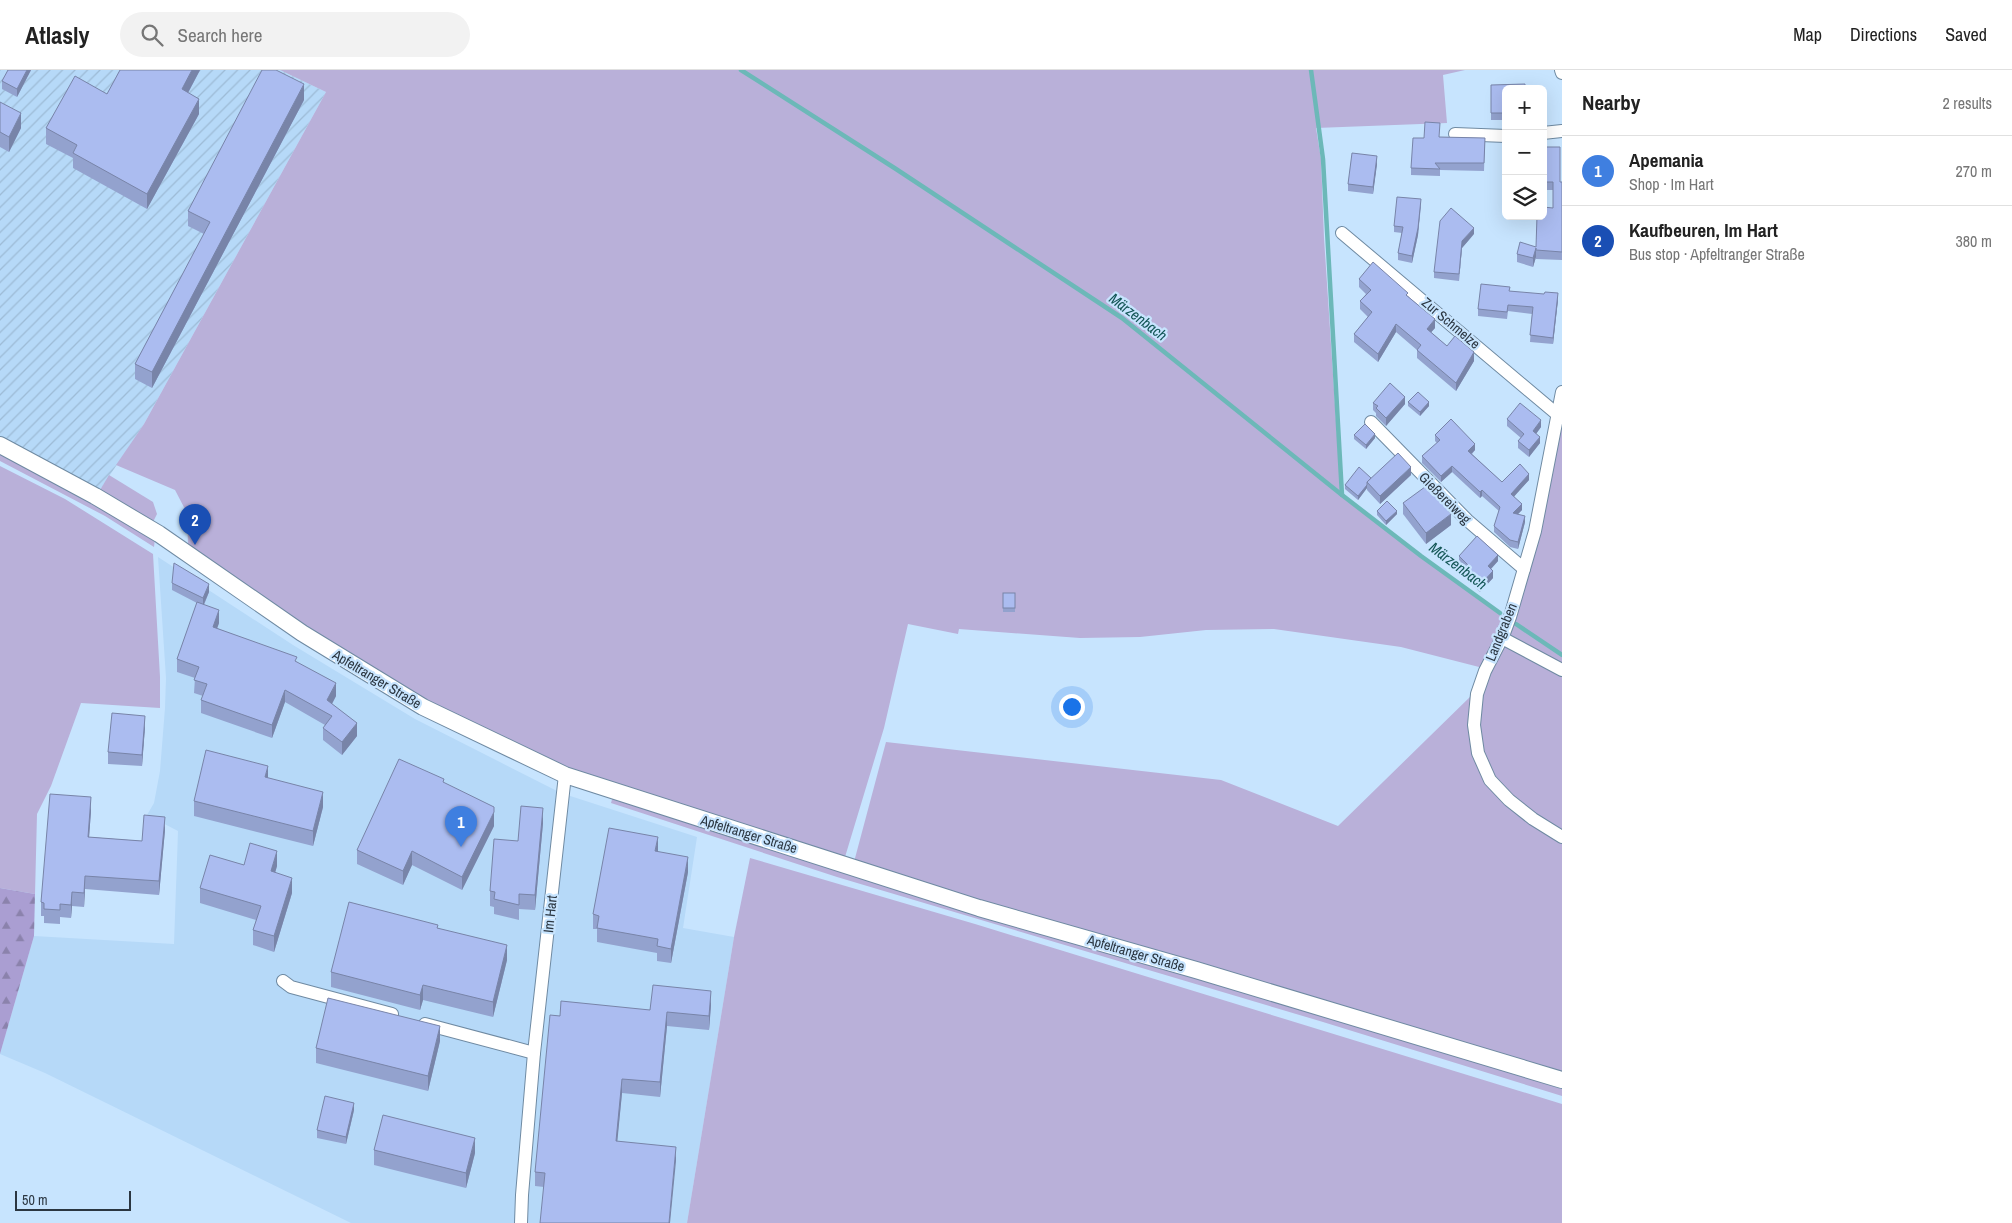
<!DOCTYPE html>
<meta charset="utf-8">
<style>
:root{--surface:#fff;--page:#f2f2f2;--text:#222;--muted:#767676;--line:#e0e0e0;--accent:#d93025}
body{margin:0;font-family:"Archivo Narrow",sans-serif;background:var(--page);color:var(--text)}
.controls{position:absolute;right:15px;top:15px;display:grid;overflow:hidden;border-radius:8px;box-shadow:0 5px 20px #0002}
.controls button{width:45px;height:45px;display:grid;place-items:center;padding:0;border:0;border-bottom:1px solid var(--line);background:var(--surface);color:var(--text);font:25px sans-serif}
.scale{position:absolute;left:15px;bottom:12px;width:116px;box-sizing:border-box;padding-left:5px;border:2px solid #2b3641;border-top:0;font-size:14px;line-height:18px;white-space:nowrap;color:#2b3641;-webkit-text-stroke:4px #c7e4fe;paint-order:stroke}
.you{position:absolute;left:1071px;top:636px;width:18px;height:18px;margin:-12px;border:4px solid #fff;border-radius:50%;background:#1a73e8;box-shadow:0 0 0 8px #1a73e833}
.badge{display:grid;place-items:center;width:32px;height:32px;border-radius:50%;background:var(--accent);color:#fff;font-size:16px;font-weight:700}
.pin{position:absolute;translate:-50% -41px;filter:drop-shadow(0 1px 2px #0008)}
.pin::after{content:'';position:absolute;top:26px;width:18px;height:15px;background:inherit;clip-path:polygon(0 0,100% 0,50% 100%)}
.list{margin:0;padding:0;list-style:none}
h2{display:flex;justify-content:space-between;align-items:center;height:65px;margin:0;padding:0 20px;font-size:21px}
h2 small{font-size:16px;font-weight:400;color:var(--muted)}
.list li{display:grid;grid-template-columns:32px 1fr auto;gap:15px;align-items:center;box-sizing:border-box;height:70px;padding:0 20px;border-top:1px solid var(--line)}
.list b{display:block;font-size:19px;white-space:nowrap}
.list p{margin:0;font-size:16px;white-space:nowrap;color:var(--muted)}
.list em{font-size:16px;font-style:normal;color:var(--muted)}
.icon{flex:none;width:28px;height:28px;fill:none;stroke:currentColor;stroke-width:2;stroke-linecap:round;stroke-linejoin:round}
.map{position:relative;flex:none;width:1562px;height:1153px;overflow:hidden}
header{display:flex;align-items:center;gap:30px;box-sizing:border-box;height:70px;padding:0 25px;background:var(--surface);border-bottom:1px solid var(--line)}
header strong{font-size:24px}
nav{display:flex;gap:28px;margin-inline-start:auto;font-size:18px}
.search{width:350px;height:45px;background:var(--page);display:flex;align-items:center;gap:12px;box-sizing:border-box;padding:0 18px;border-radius:28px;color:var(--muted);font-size:19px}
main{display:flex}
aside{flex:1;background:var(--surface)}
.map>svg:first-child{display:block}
</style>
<header>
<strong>Atlasly</strong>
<div class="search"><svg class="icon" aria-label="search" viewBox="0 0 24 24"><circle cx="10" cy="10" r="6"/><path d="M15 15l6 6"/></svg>Search here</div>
<nav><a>Map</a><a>Directions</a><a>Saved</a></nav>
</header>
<main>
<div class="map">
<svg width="1562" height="1153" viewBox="0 0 1562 1153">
<defs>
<pattern id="industrial-furrows" width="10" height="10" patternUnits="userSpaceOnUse" patternTransform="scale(1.25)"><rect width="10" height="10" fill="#b6d9f8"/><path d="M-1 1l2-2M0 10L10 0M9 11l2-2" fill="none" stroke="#9dbbd6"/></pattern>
<pattern id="forest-firs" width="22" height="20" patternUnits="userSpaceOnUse" patternTransform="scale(1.25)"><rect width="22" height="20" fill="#aa9ed2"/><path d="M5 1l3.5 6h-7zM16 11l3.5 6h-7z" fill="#8b82ac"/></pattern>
</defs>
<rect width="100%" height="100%" fill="#c7e4fe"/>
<path fill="#b6d9f8" d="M158,487L293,575L415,649L561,723L697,767L683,858L734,867L687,1153H351L45,1003L0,984L34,866L174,874L178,761L147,745L154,733L160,701L165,638L166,608Z"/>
<path fill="url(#industrial-furrows)" d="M0,0H280L326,22L144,354L100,420L0,367Z"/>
<g fill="#b9b0d9">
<path d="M280,0H1465L1443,5L1447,53L1316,58L1321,89L1324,168L1341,426L1420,487L1507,549L1483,598L1401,577L1274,559L1206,560L1140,567L1080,568L959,559L958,564L908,554L884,658L845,787L567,700L424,628L304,557L188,474L187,443L175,420L116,395L144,354L326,22Z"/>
<path d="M1562,343V597L1507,565Z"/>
<path d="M0,382L155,468L154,477L105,446L0,391Z"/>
<path d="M0,396L65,429L153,484L160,607V638L81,633L51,716L37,744L35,824L0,818Z"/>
<path d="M109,405L153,432L157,444L153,452L100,420Z"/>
<path d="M1503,573L1562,603V764L1534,746L1493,707L1479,669L1480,625Z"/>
<path d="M1473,624L1487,710L1562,771V1006L980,832L854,792L886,672L1221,710L1338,756Z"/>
<path d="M613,726L1327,944L1562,1019V1026L1323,952L837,807L611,733Z"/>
<path d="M750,788L975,854L1562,1034V1153H687L734,867Z"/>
</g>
<path fill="url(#forest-firs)" d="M0,818L35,824L34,866L0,984Z"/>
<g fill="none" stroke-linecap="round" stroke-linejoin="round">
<g stroke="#6cb8b8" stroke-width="4.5">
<path d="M741,0L896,99L1122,248L1342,425L1421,486L1500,543"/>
<path d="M1311,0L1323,89L1342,425"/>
<path d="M1516,554L1562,585"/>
</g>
<g stroke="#6f8aa2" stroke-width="14">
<g id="minor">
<path d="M1561,0L1562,3"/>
<path d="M1543,63L1562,61"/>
<path d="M1455,64L1506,66"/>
<path d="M1342,163L1558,345"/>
<path d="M1562,322L1535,461L1510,547L1503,566L1485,601L1477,624L1474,655L1478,683L1490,710L1509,730L1533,749L1562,767"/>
<path d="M1371,352L1467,450L1524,499"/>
<path d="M1502,568L1562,600"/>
<path d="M283,911L291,917L392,944"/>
<path d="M425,954L534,983"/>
<path d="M521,1153L522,1125L534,983L565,705"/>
</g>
</g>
<g stroke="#6f8aa2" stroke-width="18">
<path id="tertiary" d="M0,375L95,426L159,464L302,563L423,637L565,705L979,838L1196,900L1562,1010"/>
</g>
<use href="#minor" stroke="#fff" stroke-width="12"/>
<use href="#tertiary" stroke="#fff" stroke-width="16"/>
</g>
<g fill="#93a2ce">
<path d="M8,0H31L17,27L2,19V11Z"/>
<path d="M120,0H200L188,23L199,44L147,139L73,98V88L46,74V58L107,24Z"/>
<path d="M1491,15L1506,19V50H1491Z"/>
<rect x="1543" y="23" width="2" height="27"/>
<path d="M304,30L152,318L135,309V294L204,164L188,156V141Z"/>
<path d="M0,32L21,58L9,82L0,77Z"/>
<path d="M1439,67L1485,68L1484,101L1440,100V106L1411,105V98L1424,68Z"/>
<path d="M1543,77L1560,112H1562V190L1536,189V187L1533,197L1517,192V184L1536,177L1553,138V120H1543Z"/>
<path d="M1377,94L1373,124L1348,121V114Z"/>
<path d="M1421,136L1418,165L1412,193L1398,190V183L1402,163L1394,162V156Z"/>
<path d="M1474,164L1462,178L1459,211L1434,208V202Z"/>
<path d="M1359,209L1408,226L1435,258L1431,262L1447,276L1474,291L1456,321L1417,288V280L1396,262L1378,292L1354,272V264L1368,247L1360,239V231L1366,224L1359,217Z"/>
<path d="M1510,221L1558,230L1553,274L1530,272L1532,244L1508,241L1507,249L1478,246V239Z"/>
<path d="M1408,332L1429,336L1420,346L1408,336Z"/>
<path d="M1373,333L1405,334L1386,356L1376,346V343L1373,340Z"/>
<path d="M1507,349L1541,357L1536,364L1540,373L1529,387L1518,378V371L1521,368L1507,356Z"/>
<path d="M1354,365L1375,368L1366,379L1354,369Z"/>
<path d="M1435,365L1475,380L1472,384L1502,412L1529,410L1514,426L1522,440L1518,444L1525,452L1518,479L1510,477L1494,462V456L1499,441L1482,426L1480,428L1452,402L1441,412L1422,393V386L1437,373L1435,371Z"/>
<path d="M1411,405L1380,434L1367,420V418L1358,430L1345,419V415L1371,408Z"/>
<path d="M1403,433L1451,455L1426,474L1403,444Z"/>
<path d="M1377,441L1397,444L1386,455L1377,445Z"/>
<path d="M1459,486L1498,491L1491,499L1493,508L1480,522L1465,508V501L1466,500L1459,493Z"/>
<path d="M172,513L209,522L204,535L219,553L217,558L297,592L336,626L332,634L357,666L342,685L323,670V658L325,655L285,632L272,668L201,643V630L203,626L194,623L195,608L177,602V589L197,533L172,520Z"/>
<rect x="1003" y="523" width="12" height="19"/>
<path d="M145,657L142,696L108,694V682Z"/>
<path d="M444,713L494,756L462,820L412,795L403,815L357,794V780Z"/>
<path d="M194,731L323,737L313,776L194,746Z"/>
<path d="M91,741L89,767L142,771L165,760L159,825L85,819L84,837L72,836L71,848L60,847V854L44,853V846H41V832Z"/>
<path d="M543,753L535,840L519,839V850L494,844V837L490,836V821L518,771Z"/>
<path d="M658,782L688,802L671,893L657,891V883L597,872V859H593V844Z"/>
<path d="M244,795L277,796L275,803L292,823L274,882L253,875V860L256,850L200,833V818Z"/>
<path d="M438,858L507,890L493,947L423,930L420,940L331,917V902Z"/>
<path d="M711,935L709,960L667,956L660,1027L622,1023L617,1071L676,1091L544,1117L535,1116V1102L650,940Z"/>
<path d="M440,971L428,1021L316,993V978Z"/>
<path d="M354,1040L346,1074L317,1068V1060Z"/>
<path d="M374,1080L475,1083L466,1118L374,1095Z"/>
</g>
<g fill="#7884a8">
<path d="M27,0H31L17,27V19Z"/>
<path d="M192,0H200L182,34V19Z"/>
<path d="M304,14V30L152,318V302Z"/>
<path d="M199,29V44L147,139V124Z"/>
<path d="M21,43V58L9,82V67Z"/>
<path d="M1377,86V94L1373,124V117Z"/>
<path d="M1421,129L1418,165L1412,193V186Z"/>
<path d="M1474,158V164L1462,178L1459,211L1462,171Z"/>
<path d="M1536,178V187L1533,197V188Z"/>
<path d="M1558,223V230L1553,274V268Z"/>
<path d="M1435,249V258L1427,267V259Z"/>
<path d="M1396,254V262L1378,292V284Z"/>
<path d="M1474,282V291L1456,321V313Z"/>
<path d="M1405,327V334L1386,356V348Z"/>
<path d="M1429,332V336L1420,346V342Z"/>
<path d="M1541,350V357L1533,368V361Z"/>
<path d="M1375,364V368L1366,379V375Z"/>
<path d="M1540,367V373L1529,387V380Z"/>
<path d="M1475,374V380L1468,387V381Z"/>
<path d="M1452,396V402L1441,412V406Z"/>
<path d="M1411,397V405L1380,434V426Z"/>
<path d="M1529,404V410L1511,430V424Z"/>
<path d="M1367,415V418L1358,430V426Z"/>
<path d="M1482,420V426L1480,428V422Z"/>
<path d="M1522,434V440L1513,449V443Z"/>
<path d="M1397,441V444L1386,455V451Z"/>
<path d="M1451,444V455L1426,474V463Z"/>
<path d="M1525,446V452L1518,479V472Z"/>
<path d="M1498,485V491L1488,502V496Z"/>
<path d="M1493,501V508L1480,522V515Z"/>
<path d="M209,514V522L203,536V528Z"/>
<path d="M219,540V553L213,570V557Z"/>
<path d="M336,613V626L327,643V630Z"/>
<path d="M285,620V632L272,668V655Z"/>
<path d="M145,646V657L142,696V685Z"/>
<path d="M357,653V666L342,685V672Z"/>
<path d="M268,696V711L265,707Z"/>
<path d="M323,722V737L313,776V761Z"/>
<path d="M91,727V741L88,781V767Z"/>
<path d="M543,738V753L535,840V825Z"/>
<path d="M494,742V756L462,820V807Z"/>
<path d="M165,747V760L159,825V811Z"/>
<path d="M658,767V781L655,796V781Z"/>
<path d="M277,781V796L271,816V801Z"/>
<path d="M412,781V795L403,815V801Z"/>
<path d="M688,787V802L671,893V879Z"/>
<path d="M85,806V819L84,837V823Z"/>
<path d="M292,808V823L274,882V866Z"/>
<path d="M72,822V836L71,848V835Z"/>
<path d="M507,875V890L493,947V932Z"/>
<path d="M423,915V930L420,940V925Z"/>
<path d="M711,921V935L709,960V946Z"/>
<path d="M667,942V956L660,1027V1012Z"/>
<path d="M440,956V971L428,1021V1006Z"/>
<path d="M622,1009V1023L616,1085V1071Z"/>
<path d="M354,1033V1040L346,1074V1067Z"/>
<path d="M475,1068V1083L466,1118V1103Z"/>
<path d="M676,1077V1091L670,1153H669Z"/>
</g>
<g fill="#abbcf0" stroke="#7884a8">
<path d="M8,0H27L17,19L2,11Z"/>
<path d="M120,0H192L182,19L199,29L147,124L73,83L77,75L46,58L75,6L107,24Z"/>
<path d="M262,0H276L304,14L152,302L135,294L210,152L188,141Z"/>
<path d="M1525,14V19H1506V43H1491V15Z"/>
<rect x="1543" y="23" width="2" height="20"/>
<path d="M0,32L21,43L9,67L0,62Z"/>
<path d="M1425,52L1440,53L1439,67L1485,68L1484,93H1435L1440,99L1411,98L1413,68H1424Z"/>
<path d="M1543,77H1560V112H1562V182L1536,180V178L1533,188L1517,184L1520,172L1536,177L1537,146H1543V137L1553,138V112H1543Z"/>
<path d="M1352,83L1377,86L1373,117L1348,114Z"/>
<path d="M1397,127L1421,129L1418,158L1412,186L1398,183L1403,157L1394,156Z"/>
<path d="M1451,138L1474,158L1462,171L1459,204L1434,202L1440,151Z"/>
<path d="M1373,192L1408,223L1406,225L1435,249L1427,259L1447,276L1455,266L1474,282L1456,313L1417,280L1421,275L1396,254L1378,284L1354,264L1372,242L1360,231L1371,220L1359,209Z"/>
<path d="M1481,214L1510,217L1509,221L1544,224L1545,222L1558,223L1553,268L1530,265L1533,237L1508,235L1507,242L1478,239Z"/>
<path d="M1390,313L1405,327L1386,348L1376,338L1378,336L1373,333Z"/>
<path d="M1418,322L1429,332L1420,342L1408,332Z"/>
<path d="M1520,333L1541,350L1533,361L1540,367L1529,380L1518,371L1524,364L1507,349Z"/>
<path d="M1451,349L1475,374L1468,381L1502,412L1520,394L1529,404L1511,424L1522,434L1513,443L1525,446L1518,472L1510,470L1494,456L1500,437L1482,420L1480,422L1452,396L1441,406L1422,386L1440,370L1435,365Z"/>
<path d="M1365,354L1375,364L1366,375L1354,365Z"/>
<path d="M1398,383L1411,397L1380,426L1367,412Z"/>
<path d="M1359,397L1371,408L1367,412V415L1358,426L1345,415Z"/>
<path d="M1429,414L1451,444L1426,463L1403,433Z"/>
<path d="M1387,431L1397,441L1386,451L1377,441Z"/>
<path d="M1477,466L1498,485L1488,496L1493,501L1480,515L1465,501L1470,497L1459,486Z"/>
<path d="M174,493L209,514L203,528L172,513Z"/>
<rect x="1003" y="523" width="12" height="15"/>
<path d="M197,532L219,540L213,557L297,587L295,591L336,613L327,630L357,653L342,672L323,658L332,646L285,620L272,655L201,630L207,614L194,610L199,597L177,589Z"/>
<path d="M112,643L145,646L142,685L108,682Z"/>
<path d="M206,680L268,696L265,707L323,722L313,761L194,731Z"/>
<path d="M399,689L444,709L443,712L494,737V742L462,807L412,781L403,801L357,780Z"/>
<path d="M50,724L91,727L88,767L142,771L144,745L165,747L159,811L85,806L84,823L72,822L71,835L60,834V840L44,839V833L41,832Z"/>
<path d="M521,736L543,738L535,825L519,824V835L494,829L495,822L490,821L494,769L518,771Z"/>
<path d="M609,758L658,767L655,781L688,787L671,879L657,876L658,869L597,858L599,846L593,844Z"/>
<path d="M250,773L277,781L271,801L292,808L274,866L253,860L261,836L200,818L210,785L244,795Z"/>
<path d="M349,832L438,855L437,858L507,875L493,932L423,915L420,925L331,902Z"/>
<path d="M653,915L711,921L709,946L667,942L660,1012L622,1009L616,1071L676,1077L669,1153H540L545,1103L535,1102L550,945L560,946L561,931L650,940Z"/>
<path d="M328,928L440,956L428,1006L316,978Z"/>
<path d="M325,1026L354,1033L346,1067L317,1060Z"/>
<path d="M383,1045L475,1068L466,1103L374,1080Z"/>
</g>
<g text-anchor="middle" stroke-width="4.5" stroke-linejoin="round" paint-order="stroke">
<g font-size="14" fill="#2b3641" stroke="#c7e4fe">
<text transform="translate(1451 253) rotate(40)" y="5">Zur Schmelze</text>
<text transform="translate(1445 428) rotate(45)" y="5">Gießereiweg</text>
<text transform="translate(1501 562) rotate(-68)" y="5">Landgraben</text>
<text transform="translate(377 609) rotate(31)" y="5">Apfeltranger Straße</text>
<text transform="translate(749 764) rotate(17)" y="5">Apfeltranger Straße</text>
<text transform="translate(550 844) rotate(-84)" y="5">Im Hart</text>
<text transform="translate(1136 883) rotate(16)" y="5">Apfeltranger Straße</text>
</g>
<g font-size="15" font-style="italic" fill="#125555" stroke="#c7e4fe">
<text transform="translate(1138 247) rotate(37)" y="5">Märzenbach</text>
<text transform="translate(1458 496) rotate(37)" y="5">Märzenbach</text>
</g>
</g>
</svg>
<div class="controls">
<button>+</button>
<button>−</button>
<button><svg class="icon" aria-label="layers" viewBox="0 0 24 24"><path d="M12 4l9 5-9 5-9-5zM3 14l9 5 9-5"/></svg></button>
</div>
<div class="scale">50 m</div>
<div class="you"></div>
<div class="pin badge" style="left:461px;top:777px;background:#3f7fe0">1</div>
<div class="pin badge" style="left:195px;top:475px;background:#1a4fb4">2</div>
</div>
<aside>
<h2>Nearby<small>2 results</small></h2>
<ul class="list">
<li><span class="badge" style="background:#3f7fe0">1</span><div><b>Apemania</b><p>Shop · Im Hart</p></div><em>270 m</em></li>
<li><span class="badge" style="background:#1a4fb4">2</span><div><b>Kaufbeuren, Im Hart</b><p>Bus stop · Apfeltranger Straße</p></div><em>380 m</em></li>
</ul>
</aside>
</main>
